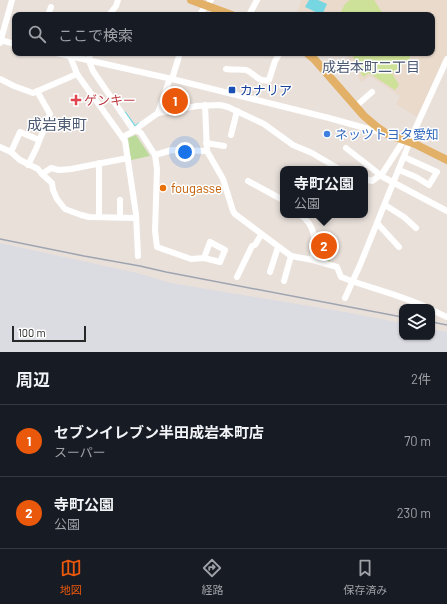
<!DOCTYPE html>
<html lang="ja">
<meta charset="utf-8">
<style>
:root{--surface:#171b24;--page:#242831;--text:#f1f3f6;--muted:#9ea1a6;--line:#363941;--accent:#ea580c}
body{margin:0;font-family:Barlow,"Noto Sans JP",sans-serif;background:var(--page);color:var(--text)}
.controls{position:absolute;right:12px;bottom:12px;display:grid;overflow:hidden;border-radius:8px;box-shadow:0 1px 3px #0004}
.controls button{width:36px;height:36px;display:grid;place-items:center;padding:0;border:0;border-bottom:1px solid var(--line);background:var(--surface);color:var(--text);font:20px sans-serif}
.scale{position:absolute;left:12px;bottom:10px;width:74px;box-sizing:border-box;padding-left:4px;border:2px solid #282828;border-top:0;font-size:11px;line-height:14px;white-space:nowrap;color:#282828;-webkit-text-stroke:3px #fff;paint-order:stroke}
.you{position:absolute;left:185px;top:152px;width:14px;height:14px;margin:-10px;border:3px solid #fff;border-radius:50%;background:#1a73e8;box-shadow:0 0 0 6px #1a73e833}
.badge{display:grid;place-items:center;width:26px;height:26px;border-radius:50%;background:var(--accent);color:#fff;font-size:13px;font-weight:700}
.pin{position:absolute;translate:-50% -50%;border:2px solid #fff;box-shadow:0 1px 4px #0006}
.popup{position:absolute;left:280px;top:166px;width:88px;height:52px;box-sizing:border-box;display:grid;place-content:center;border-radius:8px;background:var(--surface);filter:drop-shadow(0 1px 3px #0005);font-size:13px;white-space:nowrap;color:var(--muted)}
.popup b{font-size:15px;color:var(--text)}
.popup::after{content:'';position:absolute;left:50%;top:100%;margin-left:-8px;border:8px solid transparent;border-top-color:var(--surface)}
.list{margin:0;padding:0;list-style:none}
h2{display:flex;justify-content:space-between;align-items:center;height:52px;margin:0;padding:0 16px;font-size:17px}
h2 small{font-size:13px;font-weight:400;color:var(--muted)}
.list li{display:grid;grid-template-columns:26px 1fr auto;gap:12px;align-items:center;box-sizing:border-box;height:72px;padding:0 16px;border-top:1px solid var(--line)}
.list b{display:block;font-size:15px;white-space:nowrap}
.list p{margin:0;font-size:13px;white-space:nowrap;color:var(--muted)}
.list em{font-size:13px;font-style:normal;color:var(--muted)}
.icon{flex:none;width:22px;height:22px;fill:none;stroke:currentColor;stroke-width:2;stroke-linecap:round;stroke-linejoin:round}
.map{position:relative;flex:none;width:447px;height:352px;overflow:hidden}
.search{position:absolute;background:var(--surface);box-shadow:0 1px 3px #0004;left:12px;right:12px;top:12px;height:44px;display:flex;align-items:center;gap:10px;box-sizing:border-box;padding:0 14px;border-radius:8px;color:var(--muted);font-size:15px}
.sheet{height:196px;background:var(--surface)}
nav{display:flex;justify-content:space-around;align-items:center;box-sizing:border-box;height:56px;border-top:1px solid var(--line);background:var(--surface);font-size:11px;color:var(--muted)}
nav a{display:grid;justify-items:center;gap:2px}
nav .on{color:var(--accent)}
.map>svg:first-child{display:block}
</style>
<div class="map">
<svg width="447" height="352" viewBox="0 0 447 352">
<rect width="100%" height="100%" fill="#e9e0da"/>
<path fill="#dbdbe2" d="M0,243L137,273L171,283L339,311L402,323V337H432V329L447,332V352H0Z"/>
<path fill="#e9dacb" d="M302,0H447V53L417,117L396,104L400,96L370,76L361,82L345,53H432V15H303L297,12Z"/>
<g fill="#bcdb9b">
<path d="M136,135L150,156L131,160L128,138Z"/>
<path d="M332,233L334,235L330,262L318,258L316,256L317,235H329Z"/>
</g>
<g fill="#cee198">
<path d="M350,0H374L384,15H339L345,4Z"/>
<path d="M351,53H410V59L392,73L399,85L395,90L369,73L363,77Z"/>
</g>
<path fill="#76d7e2" d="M309,0H318L327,4L322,15L305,7Z"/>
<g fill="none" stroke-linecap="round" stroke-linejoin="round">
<path stroke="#76d7e2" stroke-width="1.5" d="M125,112L135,126L139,123"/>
<g stroke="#fff" stroke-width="6">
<path d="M48,15L51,7"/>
<path d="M109,15L116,6L118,0"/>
<path d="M199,15L211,0"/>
<path d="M249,15L257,0"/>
<path d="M0,40L15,44"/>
<path d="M0,43L12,0"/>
<path d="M56,53L172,79L329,118L383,133"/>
<path d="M90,53L89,61L93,71L132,128L141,133L155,155L157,169L155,231L157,247L191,259L204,258L220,262L225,250L210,242L204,258"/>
<path d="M70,56L77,74L125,141L136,214L138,256"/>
<path d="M226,69C232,70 240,69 246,70C255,73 258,83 269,80L275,61L280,53"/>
<path d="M0,79L14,86L33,93L77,74"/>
<path d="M172,79L180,53"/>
<path d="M205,105L207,151"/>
<path d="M356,106L372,92"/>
<path d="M158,113L170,78"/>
<path d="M231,135L237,111"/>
<path d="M123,137L136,130L141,125L158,113L197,106L220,105L228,107L264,124L293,145L312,153L339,169"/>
<path d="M206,143L224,146"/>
<path d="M0,147L11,152L20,160L38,169L42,174L52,183L53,190L57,199L65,209L81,215L89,217L136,218"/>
<path d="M346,148L383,177L447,211"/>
<path d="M11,152L20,132L39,140"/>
<path d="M155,155L172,150L207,151L223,179L233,211L235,214L291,256L313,260L337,267L341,277C369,288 398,294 426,307"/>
<path d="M28,165L36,149L50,114L37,91"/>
<path d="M399,170L416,177L429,185L437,172L404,157"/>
<path d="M42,174L51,168L59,170L71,169L128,158"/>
<path d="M365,179L372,181L382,174L404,140"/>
<path d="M248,181L283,200"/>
<path d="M385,205L404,217L416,228"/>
<path d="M301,215C318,229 314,240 313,260"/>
<path d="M99,216V163"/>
<path d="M120,217V200"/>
<path d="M377,223L399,247"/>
<path d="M270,272L278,247"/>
<path d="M237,277L252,246L255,245L261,235"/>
<path d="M284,281L291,256"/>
<path d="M345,298L360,265L412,136L447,59"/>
<path d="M432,310L447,317"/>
</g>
<g stroke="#e2b066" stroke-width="8">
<path d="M191,0L232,15"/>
<path d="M307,53L315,60L364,116L377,127L387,134L415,144L447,160"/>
</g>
<g stroke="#9ea4b0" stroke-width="1.5">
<path d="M0,239L84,256L140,266L166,272L402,317"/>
<path d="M432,322L447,325"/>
</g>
</g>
<rect fill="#1a4fb4" stroke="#fff" stroke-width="1.5" x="228" y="86" width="8" height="8" rx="2"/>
<path fill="#e0444e" stroke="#fff" stroke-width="1.5" d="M74 94h4v4h4v4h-4v4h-4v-4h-4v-4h4z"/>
<circle fill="#3f7fe0" stroke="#fff" stroke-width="1.5" cx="327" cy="134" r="4"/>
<circle fill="#e8710a" stroke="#fff" stroke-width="1.5" cx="163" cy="188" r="4"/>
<g text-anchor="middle" stroke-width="3" stroke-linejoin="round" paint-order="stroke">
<g font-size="13" fill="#164399" stroke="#fff" text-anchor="start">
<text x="240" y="95">カナリア</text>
</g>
<g font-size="13" fill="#be3a42" stroke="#fff" text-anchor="start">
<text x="84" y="105">ゲンキー</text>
</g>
<g font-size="13" fill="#366cbe" stroke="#fff" text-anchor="start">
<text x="335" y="139">ネッツトヨタ愛知</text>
</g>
<g font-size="13" fill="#c56008" stroke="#fff" text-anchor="start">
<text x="171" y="193">fougasse</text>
</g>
<g font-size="14" fill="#4d5a73" stroke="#fff">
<text x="371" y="72">成岩本町二丁目</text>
</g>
<g font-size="15" fill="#4d5a73" stroke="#fff">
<text x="57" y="130">成岩東町</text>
</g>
</g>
</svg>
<div class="controls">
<button><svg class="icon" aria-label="layers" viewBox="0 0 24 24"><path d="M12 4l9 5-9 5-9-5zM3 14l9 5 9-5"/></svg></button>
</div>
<div class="scale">100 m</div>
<div class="you"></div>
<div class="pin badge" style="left:175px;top:101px">1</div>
<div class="pin badge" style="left:324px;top:246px">2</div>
<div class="popup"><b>寺町公園</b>公園</div>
<div class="search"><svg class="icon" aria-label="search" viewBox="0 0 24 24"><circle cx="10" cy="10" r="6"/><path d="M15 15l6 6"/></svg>ここで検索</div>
</div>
<section class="sheet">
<h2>周辺<small>2件</small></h2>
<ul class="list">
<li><span class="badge">1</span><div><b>セブンイレブン半田成岩本町店</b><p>スーパー</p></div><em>70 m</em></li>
<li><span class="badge">2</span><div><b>寺町公園</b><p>公園</p></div><em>230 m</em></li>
</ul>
</section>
<nav>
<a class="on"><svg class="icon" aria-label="map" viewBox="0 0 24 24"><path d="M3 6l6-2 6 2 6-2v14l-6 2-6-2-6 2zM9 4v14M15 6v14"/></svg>地図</a>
<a><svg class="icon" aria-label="directions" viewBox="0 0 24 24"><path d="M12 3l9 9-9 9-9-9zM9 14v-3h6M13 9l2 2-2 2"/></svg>経路</a>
<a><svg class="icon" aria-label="saved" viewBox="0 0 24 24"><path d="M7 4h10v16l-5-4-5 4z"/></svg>保存済み</a>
</nav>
